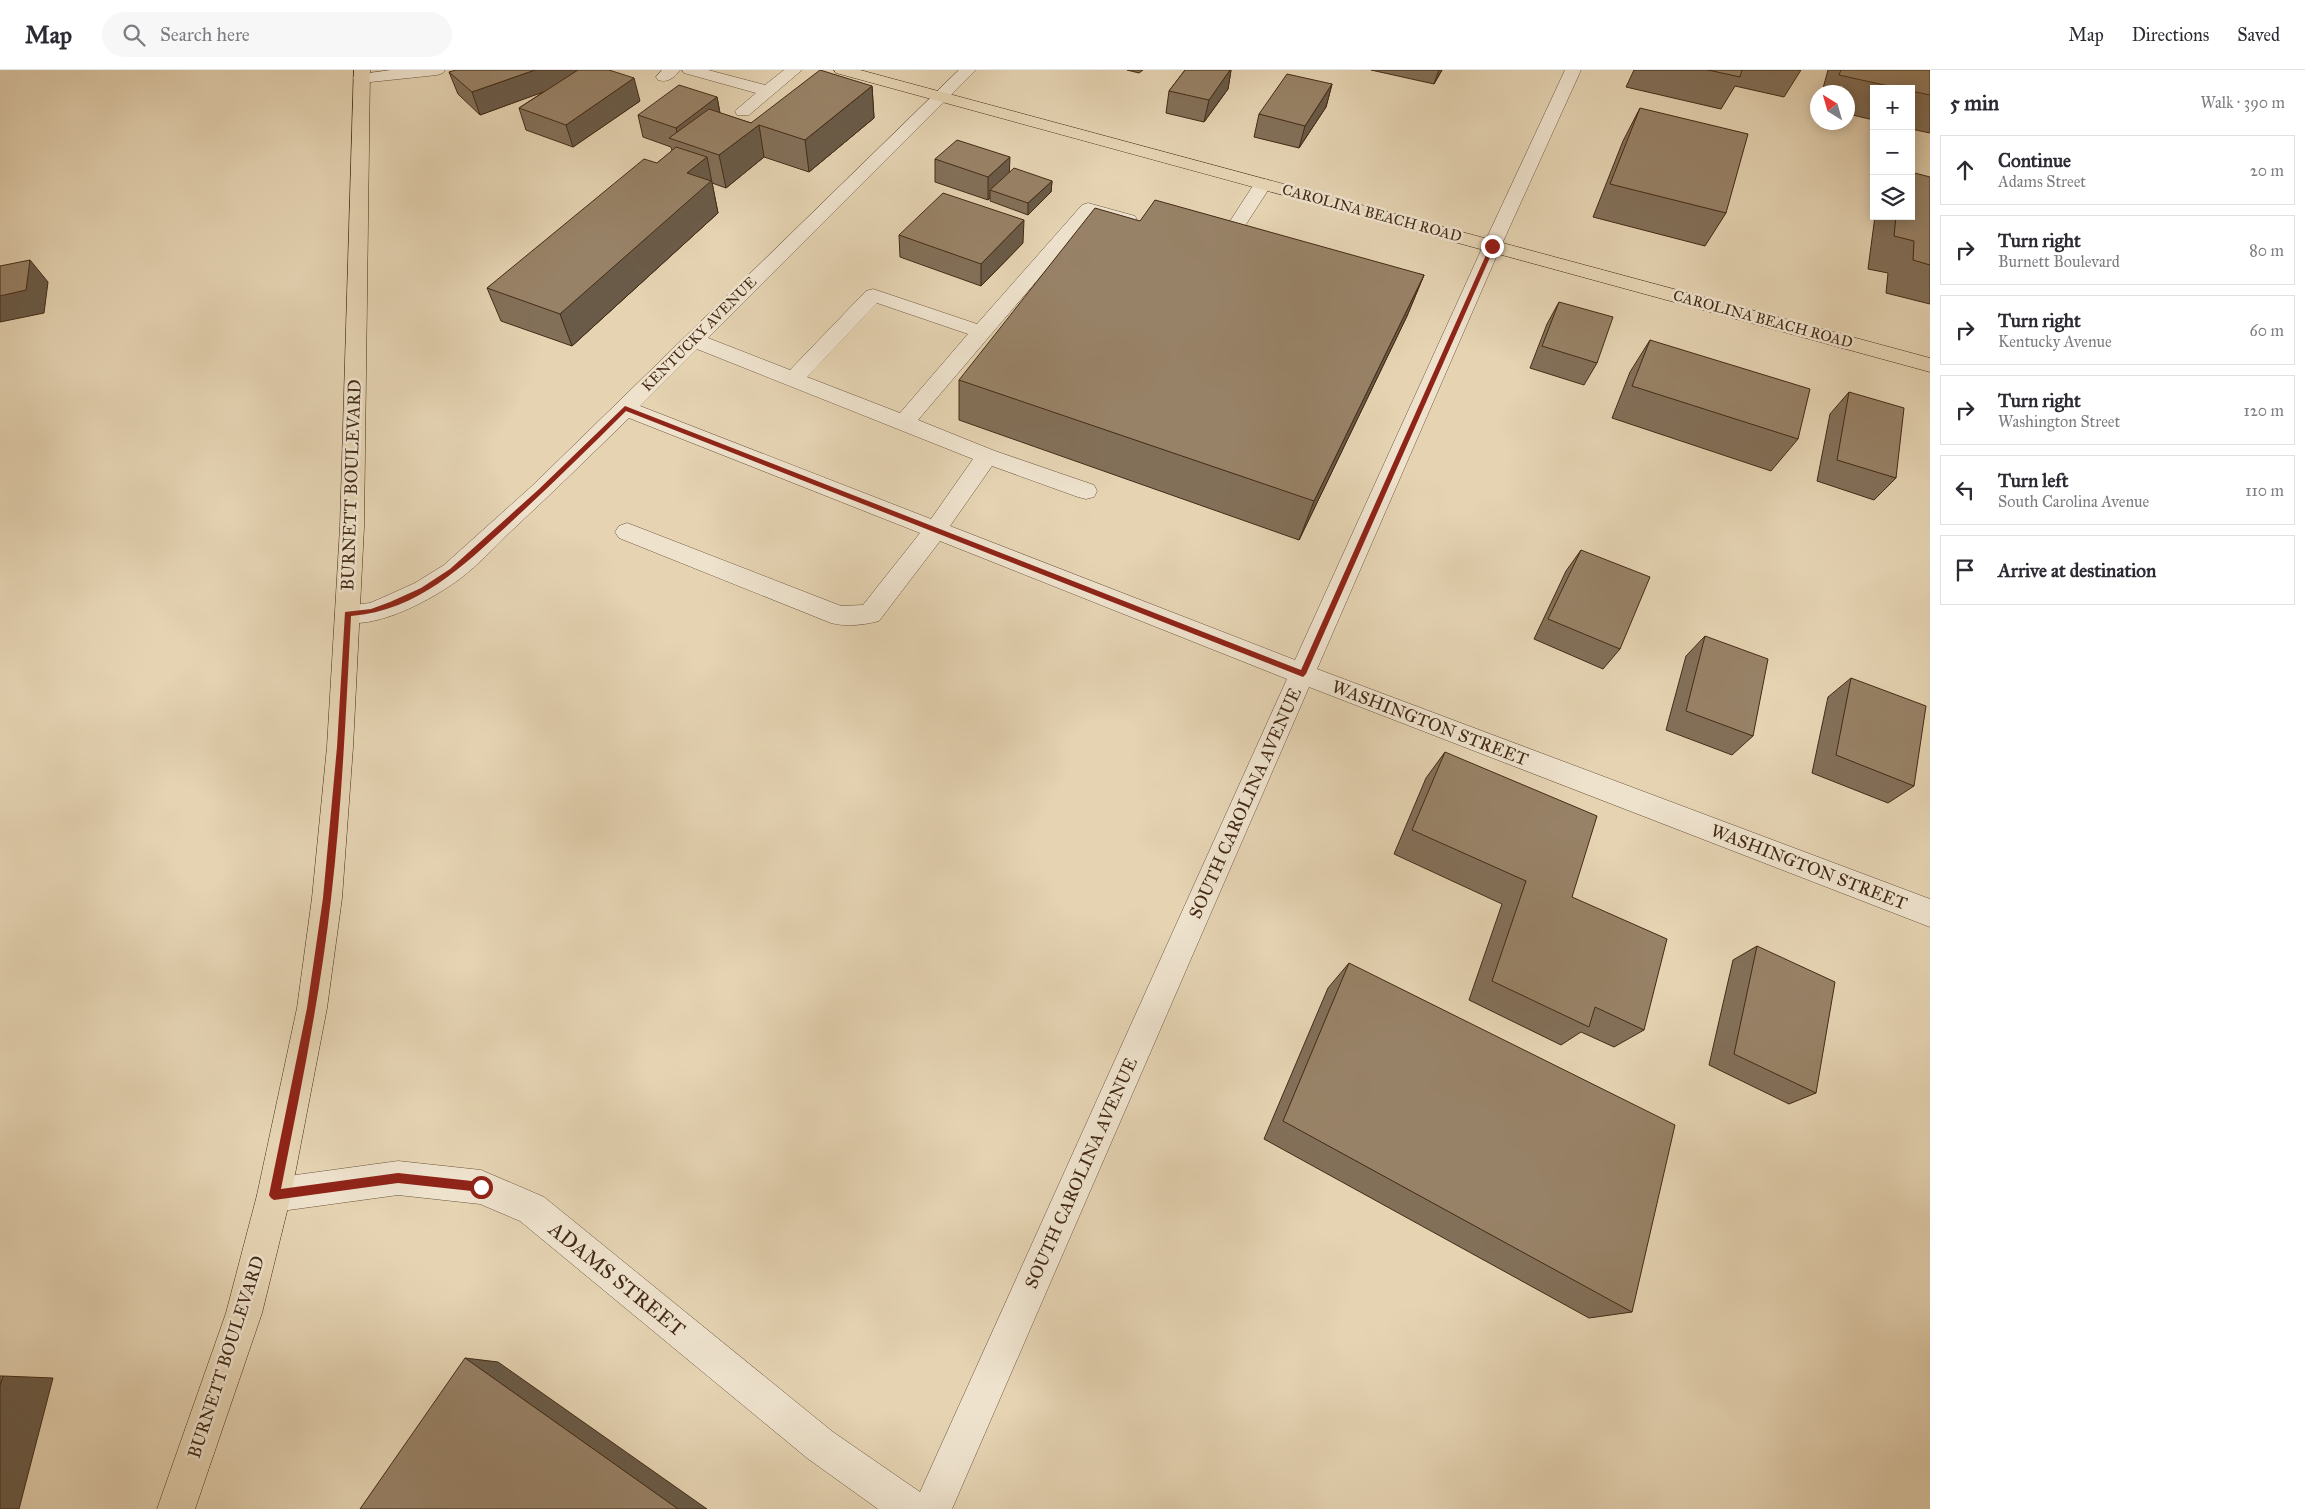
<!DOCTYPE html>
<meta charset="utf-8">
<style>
:root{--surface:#fff;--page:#f7f7f7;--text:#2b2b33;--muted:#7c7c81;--line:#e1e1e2}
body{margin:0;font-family:"IM FELL Great Primer",serif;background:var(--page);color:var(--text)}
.controls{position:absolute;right:15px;top:15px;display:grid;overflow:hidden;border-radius:0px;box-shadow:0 2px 12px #0003}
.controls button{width:45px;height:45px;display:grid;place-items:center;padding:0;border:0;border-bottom:1px solid var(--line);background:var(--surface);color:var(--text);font:25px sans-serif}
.compass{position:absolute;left:1810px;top:15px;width:45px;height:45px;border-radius:50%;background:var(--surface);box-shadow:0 2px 12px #0003;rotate:323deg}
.stop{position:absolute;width:15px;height:15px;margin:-11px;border:4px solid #8f2418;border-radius:50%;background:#fff}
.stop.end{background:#8f2418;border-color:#fff;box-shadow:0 1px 5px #0008}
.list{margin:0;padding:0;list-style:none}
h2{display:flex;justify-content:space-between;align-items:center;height:65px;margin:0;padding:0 20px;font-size:21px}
h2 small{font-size:16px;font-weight:400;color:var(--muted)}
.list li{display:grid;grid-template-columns:32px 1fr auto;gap:15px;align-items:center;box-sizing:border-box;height:70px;margin:0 10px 10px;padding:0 10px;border:1px solid var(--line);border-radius:0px}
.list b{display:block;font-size:19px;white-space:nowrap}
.list p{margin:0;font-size:16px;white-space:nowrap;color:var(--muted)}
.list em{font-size:16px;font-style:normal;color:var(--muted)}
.icon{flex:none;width:28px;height:28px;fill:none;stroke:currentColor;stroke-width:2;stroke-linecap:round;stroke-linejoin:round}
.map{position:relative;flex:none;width:1930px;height:1439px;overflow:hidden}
header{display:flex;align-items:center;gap:30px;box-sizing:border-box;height:70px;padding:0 25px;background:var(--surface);border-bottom:1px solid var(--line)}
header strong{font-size:24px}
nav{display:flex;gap:28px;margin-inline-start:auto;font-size:18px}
.search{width:350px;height:45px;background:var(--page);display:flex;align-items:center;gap:12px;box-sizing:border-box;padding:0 18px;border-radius:28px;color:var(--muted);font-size:19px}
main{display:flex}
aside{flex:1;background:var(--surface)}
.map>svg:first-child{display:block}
</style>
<header>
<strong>Map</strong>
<div class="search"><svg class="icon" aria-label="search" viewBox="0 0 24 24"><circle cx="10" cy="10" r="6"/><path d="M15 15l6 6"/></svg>Search here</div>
<nav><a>Map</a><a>Directions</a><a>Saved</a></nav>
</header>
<main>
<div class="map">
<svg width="1930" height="1439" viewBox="0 0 1930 1439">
<rect width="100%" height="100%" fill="#e5d3b2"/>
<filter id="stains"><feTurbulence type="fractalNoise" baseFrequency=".004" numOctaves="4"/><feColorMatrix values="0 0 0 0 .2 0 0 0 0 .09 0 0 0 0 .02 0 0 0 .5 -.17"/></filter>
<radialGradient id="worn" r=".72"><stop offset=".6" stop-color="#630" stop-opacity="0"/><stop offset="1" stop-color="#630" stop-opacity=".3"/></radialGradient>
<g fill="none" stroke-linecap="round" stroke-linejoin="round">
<g stroke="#6c543c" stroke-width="1">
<g id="minor">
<path d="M391,0H445L443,3L437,5L361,13L355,11L353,8L355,5Z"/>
<path d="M662,0H680C674,8 668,13 658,10L656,7Z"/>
<path d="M682,0H708L765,15L784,0H802L749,45H737L735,41L756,23L684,3Z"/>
<path d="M959,0H976L708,268L790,300L866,221L873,219L977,254L1082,135L1088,133L1135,146L1137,150L1135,154L1128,156L1092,146L918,350L995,381L1094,415L1097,421L1094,427L1086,429L1078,427L992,396L950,456L1295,590L1483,176L1565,0H1581L1501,176L1317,599L1930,829V857L1309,617L952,1439H878L807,1388L520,1151L480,1134L398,1125L274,1142L262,1137L257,1125L262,1113L274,1108L398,1091L481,1100L544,1127L833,1362L920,1422L1287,609L940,471L879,551C864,555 846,557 831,553L619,468L615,462L619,456L627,453L635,456L841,536L863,535L920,463L629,348C589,387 549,426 508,464C493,479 478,495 461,508C433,529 374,562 338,551L335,544L338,537L370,533L384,527L415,513L444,495L532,416ZM877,233L968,264L900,343L807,307ZM697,279L973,389L931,449L640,336Z"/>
<path d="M1263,109L1269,110L1272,114L1232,176L1230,180L1223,182L1216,180L1214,176L1254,114L1257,110Z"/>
</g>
</g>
<g stroke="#442a15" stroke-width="1">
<path id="major" d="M354,0H370L364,457L353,677L342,828L327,938L291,1125L262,1243L195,1439H157L226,1243L257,1125L297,938L312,828L327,677L340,457Z"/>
</g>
<g stroke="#442a15" stroke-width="1">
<path id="highway" d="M834,0H860L1930,288V302L836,3Z"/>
</g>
<use href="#minor" fill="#eee2cd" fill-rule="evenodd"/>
<use href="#major" fill="#e5d3b2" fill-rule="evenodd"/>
<use href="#highway" fill="#e5d3b2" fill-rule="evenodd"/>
</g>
<g fill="#837059" stroke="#442a15">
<path d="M1127,0H1143L1139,3Z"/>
<path d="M1185,0H1231L1228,19L1204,52L1166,43L1169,21Z"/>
<path d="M1371,0H1442L1434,14Z"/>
<path d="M1634,0H1801L1784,27L1735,16L1721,39L1626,17Z"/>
<path d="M1828,0H1930V63L1911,59V19H1874V50L1848,44V22H1822Z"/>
<path d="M449,2L640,31L573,77L526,60L519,38L545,21L480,45L458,24Z"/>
<path d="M1332,14L1326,37L1299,78L1254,67L1259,44Z"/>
<path d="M872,16L874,48L809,102L764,87L726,118L712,113L718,143L572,276L501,251L487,218L657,93L672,81L671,77L643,67L638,45L717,27L720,43L751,53Z"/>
<path d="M1640,38L1726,143L1705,176L1593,147L1623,71Z"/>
<path d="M935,89L1009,102L1052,111L1051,122L1028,145L990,131V128L988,130L935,112Z"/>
<path d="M1930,107V234L1886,223L1888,203L1868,199L1875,146H1911Z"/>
<path d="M1140,151L1424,205L1407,246L1299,470L959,350V310Z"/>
<path d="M899,165L1023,173L981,216L900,187Z"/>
<path d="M1559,232L1597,293L1584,315L1530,298L1547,254Z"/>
<path d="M1650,270L1798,369L1771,401L1612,348L1630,302Z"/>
<path d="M1849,322L1896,408L1874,430L1817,411L1830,344Z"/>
<path d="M1581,480L1620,579L1603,599L1534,569L1566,501Z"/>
<path d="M1705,566L1753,666L1732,685L1666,660L1686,586Z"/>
<path d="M1851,608L1914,716L1888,733L1812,703L1828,627Z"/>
<path d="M1445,682L1572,827L1644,960L1614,977L1581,962L1561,975L1469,930L1502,834L1394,784L1426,708Z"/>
<path d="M1757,876L1816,1023L1789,1034L1709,995L1733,890Z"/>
<path d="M1349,893L1632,1242L1589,1248L1264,1069L1328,918Z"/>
</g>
<g fill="#6a5b48" stroke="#442a15">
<path d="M535,0H580L582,8L480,45L472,22Z"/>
<path d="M1230,0H1231L1228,19L1204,52L1209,30Z"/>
<path d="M1439,0H1442L1434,14Z"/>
<path d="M634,8L640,31L573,77L566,55Z"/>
<path d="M1332,14L1326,37L1299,78L1305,56Z"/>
<path d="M872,16L874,48L809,102L805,70Z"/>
<path d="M717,27L721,49L679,71L676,58Z"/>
<path d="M759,55L764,87L726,118L719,85Z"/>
<path d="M707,87L718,143L572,276L560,244L687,103Z"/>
<path d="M1010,87L1009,110L990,120V128L988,130V107Z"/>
<path d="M1052,111L1051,122L1028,145V133Z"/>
<path d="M1024,150L1023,173L981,216V194Z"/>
<path d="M30,190L48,212L44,243L0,252V226Z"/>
<path d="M1424,205L1407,246L1299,470L1314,431Z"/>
<path d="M465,1288L498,1292L707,1439H678Z"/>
<path d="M3,1306L53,1308L19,1439H0V1315Z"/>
</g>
<g fill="#988267" stroke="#442a15">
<path d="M456,0H535L472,22L449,2Z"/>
<path d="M578,0H609L634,8L566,55L519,38Z"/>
<path d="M820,0L872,16L805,70L759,55L719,85L669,68L709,39L751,53Z"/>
<path d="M1185,0H1230L1209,30L1169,21Z"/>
<path d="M1708,0H1742L1740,7Z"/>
<path d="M1841,0H1930V25L1911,21V19H1902L1839,5Z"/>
<path d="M1287,4L1332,14L1305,56L1259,44Z"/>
<path d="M679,15L717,27L676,58L638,45Z"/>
<path d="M1640,38L1748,64L1726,143L1610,114Z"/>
<path d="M957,70L1010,87L988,107L935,89Z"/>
<path d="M676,77L707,87L687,103L711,111L560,244L487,218L644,89L657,93Z"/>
<path d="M1014,98L1052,111L1028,133L990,120Z"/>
<path d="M1911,102L1930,107V195L1913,190L1914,171L1894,166L1896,146H1911Z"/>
<path d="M943,123L1024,150L981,194L899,165Z"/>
<path d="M1155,130L1424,205L1314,431L959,310L1095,138L1140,151Z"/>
<path d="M30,190L26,220L0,226V196Z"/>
<path d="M1559,232L1613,247L1597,293L1542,276Z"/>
<path d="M1650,270L1810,319L1798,369L1632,316Z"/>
<path d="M1849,322L1904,338L1896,408L1837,390Z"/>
<path d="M1581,480L1650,507L1620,579L1548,549Z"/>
<path d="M1705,566L1768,589L1753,666L1686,641Z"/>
<path d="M1851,608L1926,636L1914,716L1836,685Z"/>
<path d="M1445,682L1597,746L1572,827L1667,869L1644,960L1595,937L1589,957L1492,911L1526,811L1412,760Z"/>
<path d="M1757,876L1835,912L1816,1023L1734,984Z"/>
<path d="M1349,893L1675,1055L1632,1242L1283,1051Z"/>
<path d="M465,1288L678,1439H360Z"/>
<path d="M0,1306H3L0,1315Z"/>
</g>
<path fill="#8f2418" d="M1492,175L1495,176L1306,604L1303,607L626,341C588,379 550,416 511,452C463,496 419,540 351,546C346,641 342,735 331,829C320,927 300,1023 281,1119L398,1103L481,1112L486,1117L481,1122L398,1113L274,1130L271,1128L269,1125L307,938L323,828L337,677L345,542L371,539L390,532L421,518L450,499L538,420L625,336L1301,600L1490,176Z"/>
<g text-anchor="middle" stroke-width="5" stroke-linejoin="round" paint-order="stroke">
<g font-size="15" fill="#442a15" stroke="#eee2cd">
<text transform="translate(1372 143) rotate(15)" y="5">CAROLINA BEACH ROAD</text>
<text transform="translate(1763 249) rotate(15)" y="5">CAROLINA BEACH ROAD</text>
<text transform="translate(699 264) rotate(-45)" y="5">KENTUCKY AVENUE</text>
</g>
<g font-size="18" fill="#442a15" stroke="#eee2cd">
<text transform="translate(351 415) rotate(-88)" y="6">BURNETT BOULEVARD</text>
<text transform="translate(1430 653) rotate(21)" y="6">WASHINGTON STREET</text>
<text transform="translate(1245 733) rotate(-66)" y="6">SOUTH CAROLINA AVENUE</text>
<text transform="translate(1809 797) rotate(21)" y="6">WASHINGTON STREET</text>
<text transform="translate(1081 1103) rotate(-66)" y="6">SOUTH CAROLINA AVENUE</text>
<text transform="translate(226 1287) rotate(-72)" y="6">BURNETT BOULEVARD</text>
</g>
<g font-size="21" fill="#442a15" stroke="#eee2cd">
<text transform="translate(617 1209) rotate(39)" y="7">ADAMS STREET</text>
</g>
</g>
<rect width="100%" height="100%" filter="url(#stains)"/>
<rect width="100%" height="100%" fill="url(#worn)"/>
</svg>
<div class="controls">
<button>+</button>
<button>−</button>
<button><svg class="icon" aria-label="layers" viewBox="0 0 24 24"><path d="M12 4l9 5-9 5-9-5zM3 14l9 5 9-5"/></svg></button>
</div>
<svg class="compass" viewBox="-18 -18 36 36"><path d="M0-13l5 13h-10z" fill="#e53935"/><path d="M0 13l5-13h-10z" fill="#7c7c81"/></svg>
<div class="stop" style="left:481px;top:1117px"></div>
<div class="stop end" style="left:1492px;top:176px"></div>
</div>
<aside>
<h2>5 min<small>Walk · 390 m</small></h2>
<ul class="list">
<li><svg class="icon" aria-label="ahead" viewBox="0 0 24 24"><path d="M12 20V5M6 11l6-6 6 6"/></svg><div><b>Continue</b><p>Adams Street</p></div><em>20 m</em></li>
<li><svg class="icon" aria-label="right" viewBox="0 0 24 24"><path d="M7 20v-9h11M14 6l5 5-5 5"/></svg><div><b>Turn right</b><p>Burnett Boulevard</p></div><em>80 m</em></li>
<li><svg class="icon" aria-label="right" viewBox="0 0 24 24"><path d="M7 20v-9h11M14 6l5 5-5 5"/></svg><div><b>Turn right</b><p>Kentucky Avenue</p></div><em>60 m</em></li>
<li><svg class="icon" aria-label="right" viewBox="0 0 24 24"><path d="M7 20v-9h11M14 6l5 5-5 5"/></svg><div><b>Turn right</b><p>Washington Street</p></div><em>120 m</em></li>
<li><svg class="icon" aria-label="left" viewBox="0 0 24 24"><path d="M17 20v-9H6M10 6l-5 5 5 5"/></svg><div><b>Turn left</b><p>South Carolina Avenue</p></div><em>110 m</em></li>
<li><svg class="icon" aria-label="arrive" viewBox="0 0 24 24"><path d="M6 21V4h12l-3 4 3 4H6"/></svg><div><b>Arrive at destination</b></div></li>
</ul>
</aside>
</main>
